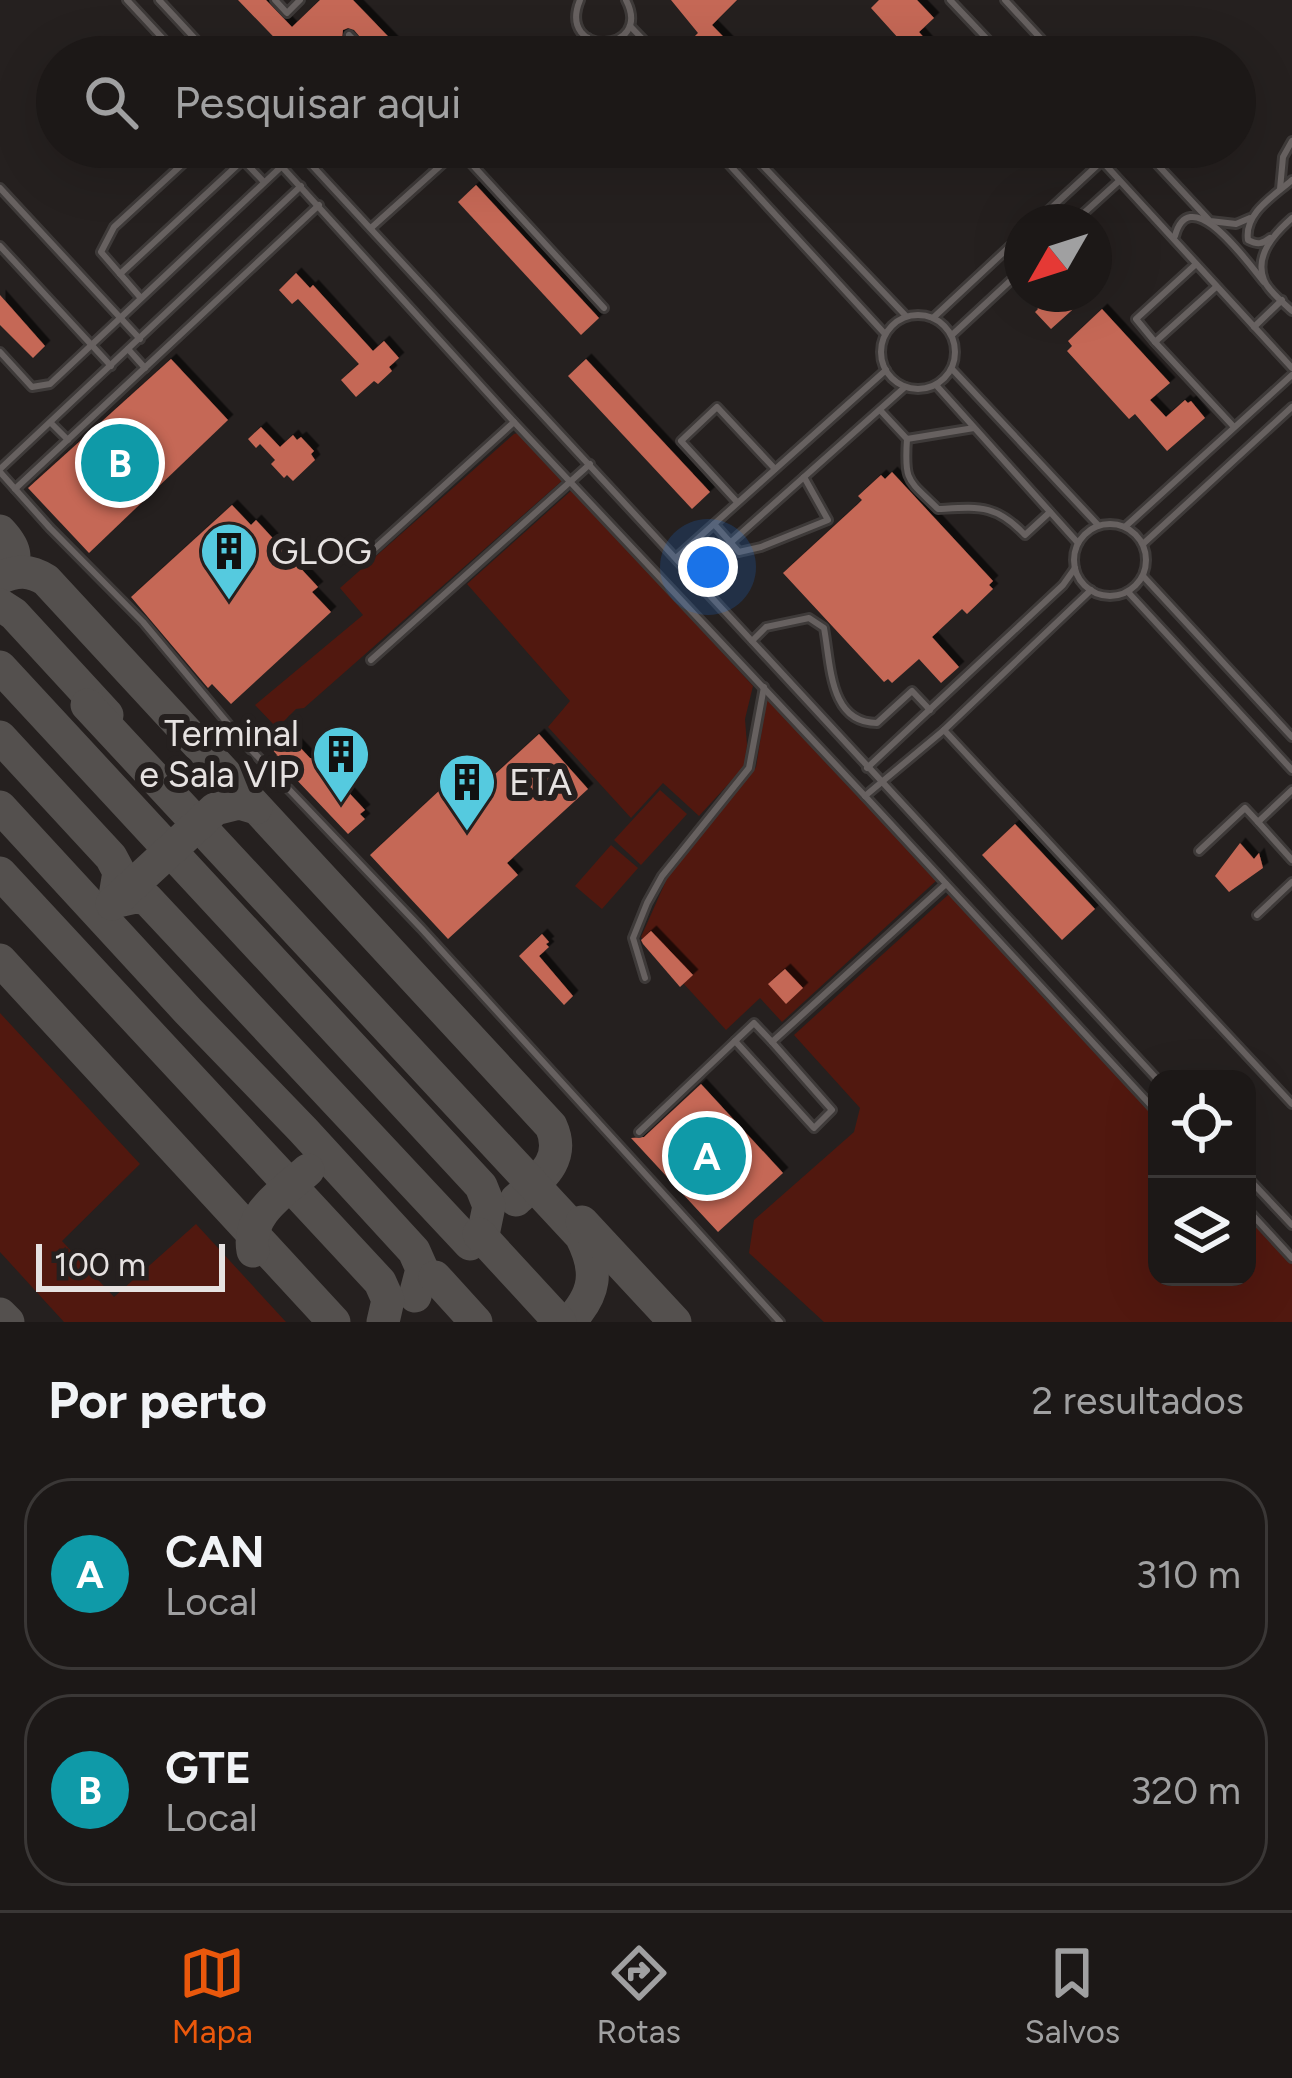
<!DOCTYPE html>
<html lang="pt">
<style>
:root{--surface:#1c1817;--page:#292524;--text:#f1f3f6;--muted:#a0a0a1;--line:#3a3736;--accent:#ea580c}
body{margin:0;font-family:Figtree,sans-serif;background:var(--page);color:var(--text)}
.controls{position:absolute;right:36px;bottom:36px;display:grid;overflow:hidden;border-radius:24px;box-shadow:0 12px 48px #0002}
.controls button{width:108px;height:108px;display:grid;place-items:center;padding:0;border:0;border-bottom:3px solid var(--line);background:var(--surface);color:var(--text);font:60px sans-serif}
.compass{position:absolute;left:1004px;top:204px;width:108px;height:108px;border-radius:50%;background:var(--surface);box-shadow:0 12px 48px #0002;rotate:231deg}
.scale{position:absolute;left:36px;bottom:30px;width:189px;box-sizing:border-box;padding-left:12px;border:6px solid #e6e2e1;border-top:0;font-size:33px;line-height:42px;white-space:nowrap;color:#e6e2e1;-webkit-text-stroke:9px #25201f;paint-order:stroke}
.you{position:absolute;left:708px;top:567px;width:42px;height:42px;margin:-30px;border:9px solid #fff;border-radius:50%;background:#1a73e8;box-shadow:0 0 0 18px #1a73e833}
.badge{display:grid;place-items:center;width:78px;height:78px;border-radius:50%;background:var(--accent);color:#fff;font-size:39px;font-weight:700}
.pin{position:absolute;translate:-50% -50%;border:6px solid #fff;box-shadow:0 3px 12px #0006}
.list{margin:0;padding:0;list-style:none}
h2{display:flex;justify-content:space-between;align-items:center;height:156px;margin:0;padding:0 48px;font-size:51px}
h2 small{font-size:39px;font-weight:400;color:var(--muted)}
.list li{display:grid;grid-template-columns:78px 1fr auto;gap:36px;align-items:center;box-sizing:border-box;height:192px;margin:0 24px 24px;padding:0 24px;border:3px solid var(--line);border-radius:48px}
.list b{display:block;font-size:45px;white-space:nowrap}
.list p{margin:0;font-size:39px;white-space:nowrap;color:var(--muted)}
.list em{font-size:39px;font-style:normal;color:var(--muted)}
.icon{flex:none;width:66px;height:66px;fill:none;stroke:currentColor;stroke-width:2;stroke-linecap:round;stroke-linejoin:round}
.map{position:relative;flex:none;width:1292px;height:1322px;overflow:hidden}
.search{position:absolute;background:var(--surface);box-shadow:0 12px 48px #0002;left:36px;right:36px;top:36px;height:132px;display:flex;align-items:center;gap:30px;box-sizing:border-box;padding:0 42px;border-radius:66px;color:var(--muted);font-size:45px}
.sheet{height:588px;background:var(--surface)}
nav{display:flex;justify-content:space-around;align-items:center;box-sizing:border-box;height:168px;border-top:3px solid var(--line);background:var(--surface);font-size:33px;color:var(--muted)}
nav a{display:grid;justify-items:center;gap:6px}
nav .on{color:var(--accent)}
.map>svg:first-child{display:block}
</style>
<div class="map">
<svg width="1292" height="1322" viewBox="0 0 1292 1322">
<defs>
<filter id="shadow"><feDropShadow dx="5.5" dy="-5.5" stdDeviation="0" flood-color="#0009"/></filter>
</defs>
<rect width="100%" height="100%" fill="#25201f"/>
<g fill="#51180f">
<path d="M522,432L564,479L304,708L296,709L277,728L255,705L363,615L340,588L514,434Z"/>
<path d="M573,489L753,686L745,719L747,745L744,767L699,816L663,783L631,818L548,727L570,701L467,584Z"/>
<path d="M767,698L937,880L782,1022L760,998L726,1030L641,937L669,874L756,767Z"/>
<path d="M660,790L687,814L641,865L614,840Z"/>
<path d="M611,845L638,868L602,909L575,886Z"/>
<path d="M949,894L1157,1118V1277H1247V1216L1292,1264V1322H824L749,1253L754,1220L854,1132L860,1108L794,1035Z"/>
<path d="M0,1013L140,1164L62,1241L114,1297L196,1224L286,1322H64L0,1252Z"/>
</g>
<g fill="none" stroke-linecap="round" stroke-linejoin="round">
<g stroke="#54504e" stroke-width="33">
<path d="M0,531C17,549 20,561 0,578"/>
<path d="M0,578C17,570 30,570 46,580L551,1126C567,1161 539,1179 516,1200"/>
<path d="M0,605L14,614L107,715"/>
<path d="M0,667L481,1186L489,1206L484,1230"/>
<path d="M87,705L581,1236C599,1271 596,1294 569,1322"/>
<path d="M0,737L111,857L119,872L114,902L136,897L147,899L470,1244"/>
<path d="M0,807L188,1011L303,1130L414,1251L422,1269L415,1296"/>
<path d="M0,873L380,1282L388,1300L383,1322"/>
<path d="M112,904L215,809L239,803L256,808"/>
<path d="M0,960L334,1322"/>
<path d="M582,1222L675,1322"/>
<path d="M479,1234L560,1322"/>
<path d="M253,1251C246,1214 284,1192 308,1170"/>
<path d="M435,1277L476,1322"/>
<path d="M0,1314L8,1322"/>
</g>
</g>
<g fill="#c56856" filter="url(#shadow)">
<path d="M238,0H266L292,27L320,0H353L408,57H377L354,30L348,28L343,30L342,38L360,57H293Z"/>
<path d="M671,0H737L712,25L743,57H690L698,50L690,41L698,33Z"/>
<path d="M879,0H917L934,18L919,32L941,57H879L899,39L871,8Z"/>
<path d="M476,185L599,318L581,335L458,202Z"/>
<path d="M296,273L310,288L313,285L373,351L384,341L399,358L389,367L392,371L378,384L374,381L356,397L341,380L359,364L298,299L292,304L279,290Z"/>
<path d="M1049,294H1090L1051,329L1035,312L1038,309L1036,306Z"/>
<path d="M0,295L45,346L33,358L0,325Z"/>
<path d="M1102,309L1170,383L1150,400L1166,417L1185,400L1188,403L1191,401L1205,418L1167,451L1135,414L1129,419L1067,351L1072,346L1068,341Z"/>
<path d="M171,359L228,420L89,553L28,488Z"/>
<path d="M586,359L710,492L692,509L568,376Z"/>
<path d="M261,427L280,447L293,435L297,440L301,437L314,451L311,454L315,460L293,481L287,475L284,478L271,464L275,460L260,444L256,448L248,439Z"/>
<path d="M892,472L993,581L989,585L993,589L967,614L962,609L932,637L959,667L941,683L919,659L892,683L888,679L884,682L783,573L858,504L862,500L858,496L881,475L885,479Z"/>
<path d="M232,505L251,525L256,520L318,587L312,592L331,612L231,704L212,684L208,688L131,597Z"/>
<path d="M539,734L588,789L507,863L518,875L448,939L370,855L440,790L457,809Z"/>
<path d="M285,735L291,742L293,740L310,758L316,759L325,771L327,769L365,810L360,814L365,819L348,834L275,757L277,755L271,748Z"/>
<path d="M1015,824L1095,909L1062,940L982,855Z"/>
<path d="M1240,843L1254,859L1259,853L1263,868L1229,892L1215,876Z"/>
<path d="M651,931L693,975L680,987L643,944L641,940Z"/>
<path d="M542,934L549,942L546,944L549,947L539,956L573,996L564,1005L519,956Z"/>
<path d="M785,969L803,988L786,1004L768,984Z"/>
<path d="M701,1084L783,1173L718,1232L631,1138L644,1137Z"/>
</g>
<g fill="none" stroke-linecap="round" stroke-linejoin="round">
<g stroke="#3e3a39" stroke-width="12">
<g id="lane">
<path d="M127,0L180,57"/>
<path d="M159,0L212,57"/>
<path d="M275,0L287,13L300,0"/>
<path d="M580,0C556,58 654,54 626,0"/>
<path d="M950,0L1004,57"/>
<path d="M1005,0L1058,57"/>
<path d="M630,26L660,57"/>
<path d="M349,35L370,57"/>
<path d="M615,41L630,57"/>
<path d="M566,57L588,38"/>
<path d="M228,147L243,160"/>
<path d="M264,147L514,422L865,796L1157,1112"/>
<path d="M295,147L1157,1079"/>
<path d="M456,147L604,308"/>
<path d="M713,147L885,334"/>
<path d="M745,147L906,316"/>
<path d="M1089,147L1292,368"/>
<path d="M1141,147L1210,221L1236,224L1250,218"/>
<path d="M0,188L140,339"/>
<path d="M1280,189L1283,157L1292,141"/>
<path d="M1292,218C1275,233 1254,255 1264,280C1268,291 1284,303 1292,311"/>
<path d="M1036,222L1102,161"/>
<path d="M1074,222L1119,181"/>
<path d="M371,228L459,149"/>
<path d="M1175,236C1190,180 1248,263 1264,282"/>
<path d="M1270,238C1262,244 1258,245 1248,240C1244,213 1274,196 1292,180"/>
<path d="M0,246L111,366"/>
<path d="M1196,264L1136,319L1155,342L1216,287"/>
<path d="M120,274L243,160L264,182"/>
<path d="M140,297L101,252L114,227L201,147"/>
<circle cx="918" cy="352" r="37"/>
<path d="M933,318L1022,235"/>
<path d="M1254,327L1282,300"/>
<path d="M952,335L1022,270"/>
<path d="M1155,342L1234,427"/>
<path d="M128,349L145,368"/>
<path d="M0,352L32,387L50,384L282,166"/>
<path d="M953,370L1098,525"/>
<path d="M936,385L1078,543"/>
<path d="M880,410L907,439C904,483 908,479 938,509C979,507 996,504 1025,535L1050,512"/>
<path d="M51,423L68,440"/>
<path d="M907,439L974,428"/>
<path d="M0,469L301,186"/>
<path d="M0,472L50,528L143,622L240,738L421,928L780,1322"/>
<path d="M15,489L319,205"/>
<path d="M737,502L681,441L717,407L775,469"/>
<circle cx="1110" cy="560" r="36"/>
<path d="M714,524L739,552L761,547L828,520L804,477"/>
<path d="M1126,526L1292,375"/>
<path d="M1143,544L1292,407"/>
<path d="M676,558L886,370"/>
<path d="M361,561L514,422"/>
<path d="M693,576L905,387"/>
<path d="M1143,576L1292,737"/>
<path d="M1128,592L1292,770"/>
<path d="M752,641L766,627L809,618L824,628C831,665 829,723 877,723L912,691L930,710"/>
<path d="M371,660L590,464"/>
<path d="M944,730L1292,1104"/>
<path d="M867,768L1063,585L1075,568"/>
<path d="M1292,790L1258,822L1292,860"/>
<path d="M865,796L944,730L1091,590"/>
<path d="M1199,851L1245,808L1258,822"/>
<path d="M1257,915L1292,882"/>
<path d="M645,978L633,938L647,903L662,876L749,768L764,687"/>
<path d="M735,1041L814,1128L832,1110L772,1042L946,884"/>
<path d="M639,1132L754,1023L772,1042"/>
<path d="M1247,1177L1292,1225"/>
<path d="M1247,1209L1292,1258"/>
</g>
</g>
<use href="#lane" stroke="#676160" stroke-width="6"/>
</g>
<defs>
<g id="building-pin" transform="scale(3)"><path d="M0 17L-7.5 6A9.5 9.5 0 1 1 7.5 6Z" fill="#55cadf" stroke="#25201f"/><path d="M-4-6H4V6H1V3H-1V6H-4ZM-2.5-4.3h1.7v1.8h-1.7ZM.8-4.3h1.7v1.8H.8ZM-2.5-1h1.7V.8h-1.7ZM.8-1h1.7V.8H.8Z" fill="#111"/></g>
</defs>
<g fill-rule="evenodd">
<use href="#building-pin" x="229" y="551"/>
<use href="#building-pin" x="341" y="754"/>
<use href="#building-pin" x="467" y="782"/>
</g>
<g text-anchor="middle" stroke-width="12" stroke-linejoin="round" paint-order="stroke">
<g font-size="36" fill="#e6e2e1" stroke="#25201f" text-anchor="start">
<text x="271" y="564">GLOG</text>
<text x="299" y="746" text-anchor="end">Terminal<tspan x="299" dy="41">e Sala VIP</tspan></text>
<text x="509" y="795">ETA</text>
</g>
</g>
</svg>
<div class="controls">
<button><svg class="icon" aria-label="locate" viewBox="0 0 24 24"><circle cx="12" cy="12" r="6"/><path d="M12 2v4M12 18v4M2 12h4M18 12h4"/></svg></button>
<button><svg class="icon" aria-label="layers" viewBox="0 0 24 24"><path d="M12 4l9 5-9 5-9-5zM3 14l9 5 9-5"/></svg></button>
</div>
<svg class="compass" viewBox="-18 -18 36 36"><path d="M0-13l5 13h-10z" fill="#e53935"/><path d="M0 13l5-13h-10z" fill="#a0a0a1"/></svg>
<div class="scale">100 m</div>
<div class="you"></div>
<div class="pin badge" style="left:707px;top:1156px;background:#0f9aa8">A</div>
<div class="pin badge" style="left:120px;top:463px;background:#0f9aa8">B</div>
<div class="search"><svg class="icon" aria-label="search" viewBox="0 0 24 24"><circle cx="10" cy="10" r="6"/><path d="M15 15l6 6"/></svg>Pesquisar aqui</div>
</div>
<section class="sheet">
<h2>Por perto<small>2 resultados</small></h2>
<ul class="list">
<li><span class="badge" style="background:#0f9aa8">A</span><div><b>CAN</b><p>Local</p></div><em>310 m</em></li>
<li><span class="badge" style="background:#0f9aa8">B</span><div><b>GTE</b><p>Local</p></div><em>320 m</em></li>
</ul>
</section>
<nav>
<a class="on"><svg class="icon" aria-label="map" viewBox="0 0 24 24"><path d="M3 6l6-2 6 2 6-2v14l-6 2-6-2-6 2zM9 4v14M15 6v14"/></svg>Mapa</a>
<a><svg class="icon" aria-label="directions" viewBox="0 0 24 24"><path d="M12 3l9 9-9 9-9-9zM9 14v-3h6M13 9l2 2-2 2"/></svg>Rotas</a>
<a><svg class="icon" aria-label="saved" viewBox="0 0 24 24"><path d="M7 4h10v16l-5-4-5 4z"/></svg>Salvos</a>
</nav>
